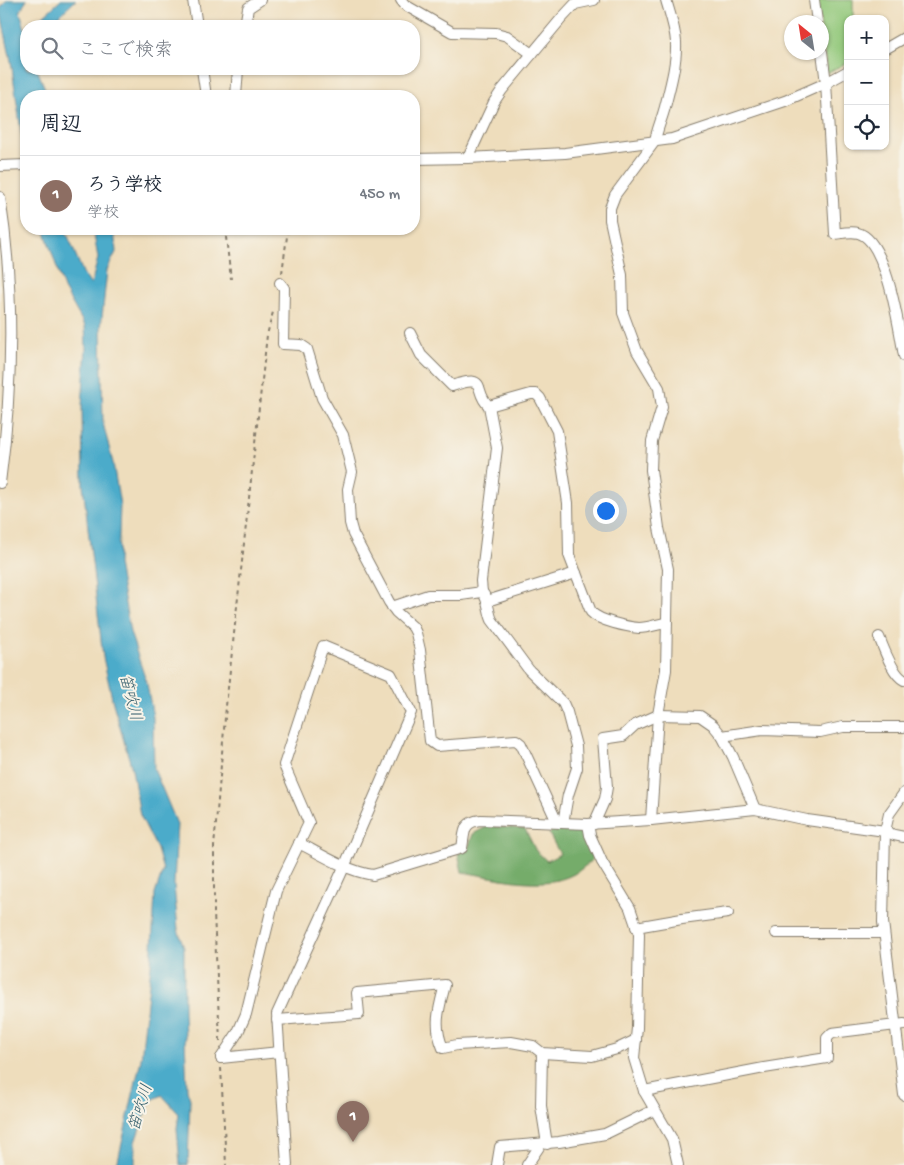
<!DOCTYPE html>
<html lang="ja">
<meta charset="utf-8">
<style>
:root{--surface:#fff;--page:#f6f6f7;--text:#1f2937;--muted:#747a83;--line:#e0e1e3;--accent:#1f6fb2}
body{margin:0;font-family:"Gochi Hand","Klee One",sans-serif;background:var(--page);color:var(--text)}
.controls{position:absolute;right:15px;top:15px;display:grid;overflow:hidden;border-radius:10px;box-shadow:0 1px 4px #0004}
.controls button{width:45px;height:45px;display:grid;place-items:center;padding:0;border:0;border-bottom:1px solid var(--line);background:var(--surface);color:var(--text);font:25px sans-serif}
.compass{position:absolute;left:784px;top:15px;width:45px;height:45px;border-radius:50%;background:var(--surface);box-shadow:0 1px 4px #0004;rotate:330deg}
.you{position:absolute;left:605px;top:510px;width:18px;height:18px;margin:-12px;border:4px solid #fff;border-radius:50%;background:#1a73e8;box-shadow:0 0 0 8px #1a73e833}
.badge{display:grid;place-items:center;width:32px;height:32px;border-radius:50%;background:var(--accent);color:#fff;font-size:16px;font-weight:700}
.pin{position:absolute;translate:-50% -41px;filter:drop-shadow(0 1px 2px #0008)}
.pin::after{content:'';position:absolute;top:26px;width:18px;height:15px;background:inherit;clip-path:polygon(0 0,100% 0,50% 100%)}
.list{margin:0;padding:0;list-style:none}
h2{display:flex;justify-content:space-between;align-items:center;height:65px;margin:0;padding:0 20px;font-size:21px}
h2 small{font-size:16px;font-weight:400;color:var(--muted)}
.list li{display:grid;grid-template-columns:32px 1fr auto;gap:15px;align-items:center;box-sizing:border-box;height:80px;padding:0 20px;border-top:1px solid var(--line)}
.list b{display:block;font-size:19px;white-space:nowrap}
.list p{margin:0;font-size:16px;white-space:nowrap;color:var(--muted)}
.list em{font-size:16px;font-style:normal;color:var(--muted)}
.icon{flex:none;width:28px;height:28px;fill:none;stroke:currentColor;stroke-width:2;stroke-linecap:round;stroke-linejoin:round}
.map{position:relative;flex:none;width:904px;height:1165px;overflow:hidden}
.search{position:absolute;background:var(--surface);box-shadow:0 1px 4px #0004;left:20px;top:20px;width:400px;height:55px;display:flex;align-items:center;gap:12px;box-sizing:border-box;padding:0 18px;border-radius:20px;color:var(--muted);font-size:19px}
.panel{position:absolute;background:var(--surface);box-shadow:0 1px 4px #0004;left:20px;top:90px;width:400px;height:145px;border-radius:20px}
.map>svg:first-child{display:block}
</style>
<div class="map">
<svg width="904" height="1165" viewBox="0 0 904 1165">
<rect width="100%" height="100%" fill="#f7f3e8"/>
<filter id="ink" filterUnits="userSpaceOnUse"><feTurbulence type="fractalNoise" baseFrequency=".02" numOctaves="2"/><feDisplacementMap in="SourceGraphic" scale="10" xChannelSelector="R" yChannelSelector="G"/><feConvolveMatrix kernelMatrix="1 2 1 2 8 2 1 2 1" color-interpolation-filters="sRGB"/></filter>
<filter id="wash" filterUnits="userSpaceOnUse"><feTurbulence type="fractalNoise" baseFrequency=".0096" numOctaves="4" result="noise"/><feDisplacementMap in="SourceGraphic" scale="20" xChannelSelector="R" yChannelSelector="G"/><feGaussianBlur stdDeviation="1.12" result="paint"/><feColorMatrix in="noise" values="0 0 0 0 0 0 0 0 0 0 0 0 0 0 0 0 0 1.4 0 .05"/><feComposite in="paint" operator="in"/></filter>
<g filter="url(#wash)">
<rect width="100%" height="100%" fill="#eeddbc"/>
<path fill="#92c87a" stroke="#57724b" d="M817,0H853V19H848V62L827,73Z"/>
<path fill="#75ac6a" stroke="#486443" d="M488,826L525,829L536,851L547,861L560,854L549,834L554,829H582L593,860C587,864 581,870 574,874C543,891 495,877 462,872L458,853L467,851L473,834Z"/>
<g fill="#4babca" stroke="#346473">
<path d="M7,0H27L20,11L25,29H26V69H37L48,96H26V167L11,61L0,9Z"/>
<path d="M61,0H76L48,26H32Z"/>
<path d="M44,229H65L84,275L91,285L98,258L93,229H114L116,252L107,270L101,327L103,423L113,463L120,505L118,564L130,632L147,684L153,717L154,769L177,824L174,885L178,929L184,948V1012L187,1090L190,1099L188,1165H180L177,1128L179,1114L162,1095L152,1100L147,1108L135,1142V1165H117L141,1059L151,965L155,894L163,870L157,849L140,815L132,769L113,703L103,657L83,485L82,406L86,348L85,326L64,289Z"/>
</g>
</g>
<g filter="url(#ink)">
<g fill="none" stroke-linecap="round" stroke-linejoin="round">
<g stroke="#857c6c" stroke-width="12">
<g id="minor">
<path d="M193,0L197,26"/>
<path d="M401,0L405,5L452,32L496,33L507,36L532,54"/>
<path d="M814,0L817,22"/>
<path d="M245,26L248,8L260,0"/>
<path d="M885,49L904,38"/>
<path d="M822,52L826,83L835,234C842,233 852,231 858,233C887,240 899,329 904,356"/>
<path d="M202,69L206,96"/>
<path d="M236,96L238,69"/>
<path d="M468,158L494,102L502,90L561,19L575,4L594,0"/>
<path d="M414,159L468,158L565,153L672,139L785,101L826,83L848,71"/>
<path d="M0,166L26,165"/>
<path d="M0,197C15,293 13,386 0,483"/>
<path d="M280,283L284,288L283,344L301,345L307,349L322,398L343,435L352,472L348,489L350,523L353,534L389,602L396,612L413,627L416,633L420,650L430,741L437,746L516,740L521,744L557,822"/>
<path d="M410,333L421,355L452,386C490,373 472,391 489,406L531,394H536L540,398L557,431L568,503L569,555L591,612C599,621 628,627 639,628C648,628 658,624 666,623"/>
<path d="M482,592L481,581L497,448L489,406"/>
<path d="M487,601L576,573"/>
<path d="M392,607L428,595H461L482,592C489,599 488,612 492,620L529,670L563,703L567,712L576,746L577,768L568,795L563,823"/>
<path d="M879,637C884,649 893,675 904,680"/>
<path d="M722,736L762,730L820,732L843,727H904"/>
<path d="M904,793L889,814L885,831L883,922L904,1095"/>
<path d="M651,820L658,715L666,670L668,569L659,528L651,470L652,441L662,407L659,388L637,351L623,313L622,275L610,220V208L615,195L655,141C657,129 662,119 665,107C670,87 677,63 676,42C675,27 670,14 666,0"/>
<path d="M588,824L590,835L602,862L630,908L639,934L637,1028L634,1058L644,1091L672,1139L678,1165"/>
<path d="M594,824L605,799L607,787L603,739L623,736L635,725L658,715L700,716L713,725L722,736L733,757L755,809"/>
<path d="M299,843C322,855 347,871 373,875L462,848C465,832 462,822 481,820L588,824L651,820L755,809L807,820L885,831L894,835L904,837"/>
<path d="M636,927L682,919L728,913"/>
<path d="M776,933H884"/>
<path d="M277,1020L359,1014L357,993L445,985C439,1008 433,1025 443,1048L457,1045L511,1042L533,1046L542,1053L592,1056L617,1049L636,1040"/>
<path d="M542,1053L541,1106L547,1144"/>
<path d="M221,1058L238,1032L246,1014L276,891L309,823L284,765L323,646L391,674L411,712L345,865L277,1014L287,1165"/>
<path d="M221,1058L279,1052"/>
<path d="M644,1091L764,1068L827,1058V1038L832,1033L904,1024"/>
<path d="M497,1165L500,1147L559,1142L605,1134L654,1110"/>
<path d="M527,1165L541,1144"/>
</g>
</g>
<g stroke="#857c6c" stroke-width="2" stroke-dasharray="4 4" stroke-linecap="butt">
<path d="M225,229L231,279"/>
<path d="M282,273L288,229"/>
<path d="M220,1041L214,913V847L226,706L267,335L273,312"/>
<path d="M221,1068L226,1165"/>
</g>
<use href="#minor" stroke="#fff" stroke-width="10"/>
</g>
</g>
<g text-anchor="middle" stroke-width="4" stroke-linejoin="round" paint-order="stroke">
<g font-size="16" font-style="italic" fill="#315c6a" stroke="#f7f3e8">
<text transform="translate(132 697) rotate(76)" y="6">笛吹川</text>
<text transform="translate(139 1107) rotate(-73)" y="6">笛吹川</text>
</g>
</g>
</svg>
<div class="controls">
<button>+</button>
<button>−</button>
<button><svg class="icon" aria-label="locate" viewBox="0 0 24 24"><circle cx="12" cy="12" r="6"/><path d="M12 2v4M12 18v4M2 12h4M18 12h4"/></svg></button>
</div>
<svg class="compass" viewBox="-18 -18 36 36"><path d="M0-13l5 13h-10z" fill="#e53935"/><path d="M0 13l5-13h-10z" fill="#747a83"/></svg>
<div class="you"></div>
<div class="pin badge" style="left:353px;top:1142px;background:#8d6e63">1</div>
<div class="search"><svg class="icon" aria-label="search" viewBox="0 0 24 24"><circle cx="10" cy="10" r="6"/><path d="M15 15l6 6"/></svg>ここで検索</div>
<section class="panel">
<h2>周辺<small></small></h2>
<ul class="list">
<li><span class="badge" style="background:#8d6e63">1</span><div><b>ろう学校</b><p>学校</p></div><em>450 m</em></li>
</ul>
</section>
</div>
